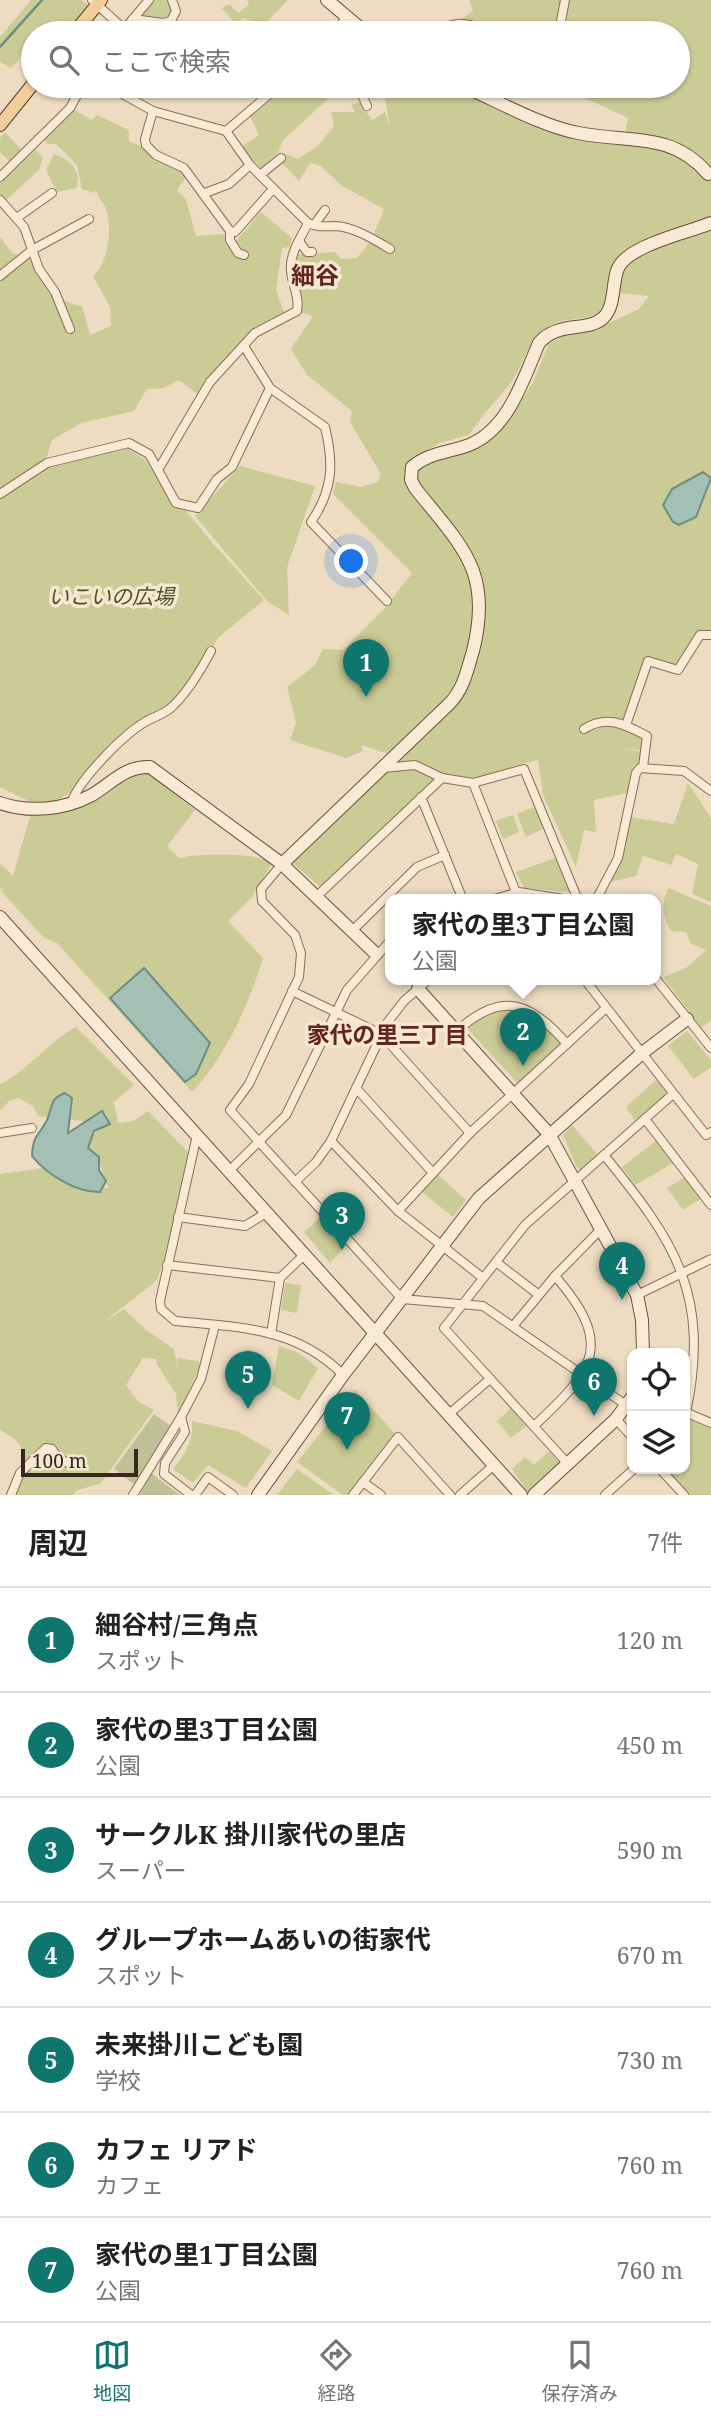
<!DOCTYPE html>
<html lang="ja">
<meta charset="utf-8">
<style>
:root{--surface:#fff;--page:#f2f2f2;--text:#222;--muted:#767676;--line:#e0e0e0;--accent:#0f766e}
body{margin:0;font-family:"Noto Serif","Noto Sans JP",serif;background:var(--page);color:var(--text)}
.controls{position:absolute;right:21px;bottom:21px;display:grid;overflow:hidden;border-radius:14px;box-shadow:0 2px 5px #0004}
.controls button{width:63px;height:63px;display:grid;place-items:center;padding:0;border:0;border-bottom:2px solid var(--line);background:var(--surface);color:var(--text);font:35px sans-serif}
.scale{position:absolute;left:21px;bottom:18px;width:117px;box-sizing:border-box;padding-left:7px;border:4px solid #37271d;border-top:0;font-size:19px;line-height:24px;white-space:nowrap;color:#37271d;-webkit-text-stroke:5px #f5e7d1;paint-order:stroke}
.you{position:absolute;left:352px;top:562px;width:24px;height:24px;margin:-18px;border:5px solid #fff;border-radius:50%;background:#1a73e8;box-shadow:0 0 0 10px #1a73e833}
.badge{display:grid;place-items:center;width:46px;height:46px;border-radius:50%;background:var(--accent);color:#fff;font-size:23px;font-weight:700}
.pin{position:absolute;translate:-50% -58px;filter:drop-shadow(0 2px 4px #0008)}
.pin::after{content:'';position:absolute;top:37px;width:24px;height:21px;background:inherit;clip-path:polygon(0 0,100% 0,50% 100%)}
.popup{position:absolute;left:385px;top:894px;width:276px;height:91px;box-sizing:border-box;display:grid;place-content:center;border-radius:14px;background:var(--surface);filter:drop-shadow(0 2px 5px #0005);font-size:23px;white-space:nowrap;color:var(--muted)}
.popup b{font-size:26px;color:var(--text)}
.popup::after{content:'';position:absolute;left:50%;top:100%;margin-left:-14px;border:14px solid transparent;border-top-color:var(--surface)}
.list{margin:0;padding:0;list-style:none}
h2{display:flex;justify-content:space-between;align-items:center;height:91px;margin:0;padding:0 28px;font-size:30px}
h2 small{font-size:23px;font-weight:400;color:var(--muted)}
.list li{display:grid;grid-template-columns:46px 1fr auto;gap:21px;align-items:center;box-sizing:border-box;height:105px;padding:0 28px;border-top:2px solid var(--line)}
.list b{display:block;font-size:26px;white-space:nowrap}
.list p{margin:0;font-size:23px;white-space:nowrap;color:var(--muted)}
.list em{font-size:23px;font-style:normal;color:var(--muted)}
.icon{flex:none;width:38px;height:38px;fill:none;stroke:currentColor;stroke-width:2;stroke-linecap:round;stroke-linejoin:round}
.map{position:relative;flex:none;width:711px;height:1495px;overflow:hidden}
.search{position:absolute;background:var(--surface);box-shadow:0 2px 5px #0004;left:21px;right:21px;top:21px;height:77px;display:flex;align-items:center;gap:18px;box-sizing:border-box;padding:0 24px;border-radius:38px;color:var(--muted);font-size:26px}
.sheet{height:826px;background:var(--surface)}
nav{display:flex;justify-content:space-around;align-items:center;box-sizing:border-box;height:98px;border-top:2px solid var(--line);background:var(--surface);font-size:19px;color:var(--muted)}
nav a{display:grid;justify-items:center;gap:4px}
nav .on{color:var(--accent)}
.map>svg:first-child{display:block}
</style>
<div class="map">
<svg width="711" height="1495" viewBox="0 0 711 1495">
<rect width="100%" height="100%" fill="#eddcc2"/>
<g fill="#cbcb96" fill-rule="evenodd">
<path d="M31,0H82L89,6L66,33H33V43L11,68L0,62V37Z"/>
<path d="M151,0H169L174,12L170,19L157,23L136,17Z"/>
<path d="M247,0H288L264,25L244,18L235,23L222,8L229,4L239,13L249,4Z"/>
<path d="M469,0H711V634L698,633L680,671L649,661L627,724L645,737L642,750L621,748L644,752L642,765L628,793L594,800L596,832L584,830L576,867L543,795L538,760L521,764L473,783L439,781L324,890L290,861L383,768L406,765L390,761L389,754L361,745L363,751L346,758L290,740L296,723L287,687L314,666L323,649L343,650L384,609L412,573L333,494L336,482L362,487L377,482L381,474L350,422L352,411L307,375L291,349L313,316L297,311L293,255L335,252L341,259L357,258L372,239L384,209L342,186L321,166L310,163L299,181L282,163L286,154L298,159L318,146L334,126L331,112H355L351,105L360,102L372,120L385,112L390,127L383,86H450L515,112L624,139L628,118L559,86H678V33H450L446,30L473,11ZM608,292L649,296L639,309L594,330L566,334L549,344L532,384L500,432L417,463L412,485L407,463L439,443L469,435C481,416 496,401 510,384C524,365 527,339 549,326C565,316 585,322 601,312Z"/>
<path d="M289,86H322L328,99L283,140L278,152L261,168L241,147L259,135L250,116Z"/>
<path d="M73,109L92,120L97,115L129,130V141C150,149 171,161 186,177L177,190L186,199L196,236L223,234L236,241L261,212L292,238L290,247L282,248L276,291L285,314L255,331L197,394L179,380L163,388L147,389L134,411L81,423L52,440L46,460L0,493V237L13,254L29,256C37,277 58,304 82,306L90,335L111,326L110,307L93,276C108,264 113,227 106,209C103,201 97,198 96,189L95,193L82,189L77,165L56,144H48L44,140Z"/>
<path d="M5,132L22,150L10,162L0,152V138Z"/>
<path d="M36,150L43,158L39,170L5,201L0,195V181Z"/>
<path d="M54,154C69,159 83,171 76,188L57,192L46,170Z"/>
<path d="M127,448L144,459L209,539L264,600L219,637L183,691L170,704L139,721L109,749L77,789L43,808L0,787V499L48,464Z"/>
<path d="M240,466L315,486L287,568L289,615L267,601L195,516Z"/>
<path d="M148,772L195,810L167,846L179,858C199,853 256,852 272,863L252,897L228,921L263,958C248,1006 226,1056 192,1092L57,943L44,938L1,891L4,888L0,889V863L13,876L30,816L92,801L135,774Z"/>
<path d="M688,783L711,818V902L692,894L698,864L676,854L671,865L643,856L636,876L611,882L630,817L674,824Z"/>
<path d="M536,806L545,828L526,837L517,814Z"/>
<path d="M513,815L519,832L503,839L496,821Z"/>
<path d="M558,857L572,892L524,888L516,872Z"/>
<path d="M669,888L711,906V1021L701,1027L663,977L686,968L706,950L690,943L686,932L671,931C663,918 660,901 669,888Z"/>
<path d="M494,1008L530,1010L567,1044L521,1087L465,1026Z"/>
<path d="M76,1027L134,1085L114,1102L118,1123L134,1121L148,1111L188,1152L167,1265H162L157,1280L103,1323L124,1309L146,1330L174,1349L179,1375L177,1358L199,1361L200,1366L178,1416L176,1394L156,1363L157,1359L143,1358L126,1385L138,1401L154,1410L100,1484L77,1490L73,1495H12L25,1474C14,1446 34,1449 0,1430V1174L44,1168C65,1185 80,1190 108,1188L97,1154L88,1149L90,1136L108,1124L38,1116L33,1106L19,1098L9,1101L0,1111V1084C29,1070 48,1042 76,1027Z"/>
<path d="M687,1031L711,1060V1067L694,1079L668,1046Z"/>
<path d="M656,1080L666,1091L665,1095L636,1122L626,1107Z"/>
<path d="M572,1125L598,1155L581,1170L577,1168L563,1135Z"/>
<path d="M656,1141L673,1163L635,1185L622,1167Z"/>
<path d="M437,1174L466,1200L453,1217L422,1192Z"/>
<path d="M685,1177L702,1198L683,1210L667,1188Z"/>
<path d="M321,1217L346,1245L330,1263L304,1232Z"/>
<path d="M285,1283L301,1285L297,1313L281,1310Z"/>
<path d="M279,1346L299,1353L318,1368L299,1401L272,1385Z"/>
<path d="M355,1390L398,1437L347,1495H343L297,1462Z"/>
<path d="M511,1408L527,1425L511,1438L497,1421Z"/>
<path d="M685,1413L711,1423V1495H687L663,1469H685Z"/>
<path d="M192,1421L237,1431L272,1451L246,1488L208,1465L193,1483L173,1469C185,1454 194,1441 192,1421Z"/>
<path d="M549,1451L561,1464L530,1495L512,1469L525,1457L534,1465Z"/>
<path d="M297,1469L334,1495H277Z"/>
</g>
<g fill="#bfc095">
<path d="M154,1414L172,1427L135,1485L114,1469Z"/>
<path d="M151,1473L180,1495H140Z"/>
</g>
<g fill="#a4c0b5" stroke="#6b8e82" stroke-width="2">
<path d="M703,472L711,478L696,517L679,525L673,522L663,505L672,489Z"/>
<path d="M144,968L210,1043L196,1074L185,1082L110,998Z"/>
<path d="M65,1093L72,1098L68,1133L102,1111L110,1124L94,1131L88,1148L99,1157V1170L106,1181L100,1192C77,1193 46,1174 32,1156C33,1134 39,1136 47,1120C53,1106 49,1099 65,1093Z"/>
</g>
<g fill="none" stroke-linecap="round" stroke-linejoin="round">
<path stroke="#6b8e82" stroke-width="2.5" d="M0,47L42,0"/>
<g stroke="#876d59" stroke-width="10">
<g id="street">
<path d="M92,0L124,29"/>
<path d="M133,19L163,23L171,21L176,11L172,0"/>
<path d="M121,33L149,0"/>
<path d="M334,33L346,18"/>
<path d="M437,33C464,14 472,30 499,32C517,34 536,33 554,31L560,26L565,0"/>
<path d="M108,86L153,111L226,131"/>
<path d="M358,86L367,106"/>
<path d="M153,111L145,139L146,145L156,155L184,168L230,231L235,232L273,189"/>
<path d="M226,131L279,86"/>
<path d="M260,175L281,158"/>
<path d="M0,177L70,108L82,86"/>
<path d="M205,193L229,184L250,165"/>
<path d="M0,200L24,227L39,269L55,292L70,329"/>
<path d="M18,217L52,193"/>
<path d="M308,223C320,228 325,226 336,226C354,227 375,240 390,249"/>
<path d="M314,225L325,210"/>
<path d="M230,231V240L238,253L244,255"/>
<path d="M299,241L307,252H312"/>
<path d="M0,276L32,250L89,219"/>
<path d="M244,346L270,388L325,427C334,464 333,490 311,522L387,601"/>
<path d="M158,470L176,503L198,508L217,479L232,467L270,388"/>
<path d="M0,494L47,463L129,443L149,454L158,470L210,382L255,333L297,311C300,296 292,286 291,271C289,254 301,238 308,223L250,165L226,131"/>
<path d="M626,725L648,661L678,670L700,635H711"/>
<path d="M584,729C607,714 626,725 647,736L643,767"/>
<path d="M383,768L415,765L442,778L473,783L524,769L578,900"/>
<path d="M473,783L519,900"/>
<path d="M421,797L463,900"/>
<path d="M72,801C81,778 123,735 145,722C155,716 166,714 174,705C189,690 201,670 211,651"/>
<path d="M282,864L261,889L262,901L295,935L301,953L299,977L249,1084L230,1110L402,1299L483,1306L626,1405"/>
<path d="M316,897L442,778"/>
<path d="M491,900L519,892L570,900"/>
<path d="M596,900L618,858L636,773L640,768L684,771L711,791"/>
<path d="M352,931L417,867L445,855"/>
<path d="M656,979L711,1048"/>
<path d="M585,980L706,1135L711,1132"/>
<path d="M292,991L381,1034L470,1133"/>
<path d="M457,1031C502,990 531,1002 567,1044"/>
<path d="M356,1088L433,1173"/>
<path d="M645,1119L711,1205"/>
<path d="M0,1133L32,1128"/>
<path d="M197,1135L160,1301L161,1309L175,1321C237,1327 297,1327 343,1375"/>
<path d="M331,1141L398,1211L483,1278"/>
<path d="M604,1155C675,1242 711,1294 686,1413"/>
<path d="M229,1171L286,1115L347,990L390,941"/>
<path d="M295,1182L316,1162L331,1141L387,1023L404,1001L428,980"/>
<path d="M398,1211L470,1133L606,1008"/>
<path d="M178,1217L245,1226L266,1213"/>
<path d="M496,1262L539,1295"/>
<path d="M167,1265L280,1278"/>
<path d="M637,1295L711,1259"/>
<path d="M514,1325L555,1276L601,1229"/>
<path d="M271,1334L280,1278L304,1255"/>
<path d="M685,1412L711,1423"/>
<path d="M449,1414L490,1379"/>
<path d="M616,1419L632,1437"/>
<path d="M534,1426C594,1370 615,1345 555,1276"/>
<path d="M569,1465L444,1328L525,1225L673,1094"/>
<path d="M660,1469L684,1495"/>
<path d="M363,1482L381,1495"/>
<path d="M11,1495L20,1473L46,1448L52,1449L58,1458L68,1463"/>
<path d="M133,1495L181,1417"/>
<path d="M191,1495L164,1474L165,1463L185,1432L181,1417L201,1379L215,1325"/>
<path d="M195,1495L208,1477L233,1495"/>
<path d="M353,1495L398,1437L450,1495"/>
<path d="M460,1495L494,1465"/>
<path d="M605,1495L634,1469"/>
</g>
</g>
<g stroke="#694e3d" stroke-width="14">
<g id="secondary">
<path d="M327,0L366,33"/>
<path d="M463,86C500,102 539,125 578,133C628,143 672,131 708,174"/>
<path d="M0,803C29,813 64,810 92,795C112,783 125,766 150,767L282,864L376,954"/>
<path d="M282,864L449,704C464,689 467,670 473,651C493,571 462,547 415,488L411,480L412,467C430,452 448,453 469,445C509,429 523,379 539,343C559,320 586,333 603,318C615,307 612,286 617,271C624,246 687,233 711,223"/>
<path d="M0,917L521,1495"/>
<path d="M418,989L549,1134L637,1295L642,1320L643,1353"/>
<path d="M258,1495L343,1375L479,1198L641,1054L687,1019"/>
<path d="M534,1495L616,1419L632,1397"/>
</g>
</g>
<g stroke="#553c2e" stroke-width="14">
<g id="primary">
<path d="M74,33L101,0"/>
<path d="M0,125L33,84"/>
</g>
</g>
<use href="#street" stroke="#f8ead5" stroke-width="8"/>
<use href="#secondary" stroke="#f8ead5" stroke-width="12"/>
<use href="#primary" stroke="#f1cd9a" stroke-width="12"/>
</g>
<g text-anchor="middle" stroke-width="7" stroke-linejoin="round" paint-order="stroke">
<g font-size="21" font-style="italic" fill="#4c5324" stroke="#f5e7d1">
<text x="111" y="604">いこいの広場</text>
</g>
<g font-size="23" font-weight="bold" fill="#63251d" stroke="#f5e7d1">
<text x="387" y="1043">家代の里三丁目</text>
</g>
<g font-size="24" font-weight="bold" fill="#63251d" stroke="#f5e7d1">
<text x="315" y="284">細谷</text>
</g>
</g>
</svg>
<div class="controls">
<button><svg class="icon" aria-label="locate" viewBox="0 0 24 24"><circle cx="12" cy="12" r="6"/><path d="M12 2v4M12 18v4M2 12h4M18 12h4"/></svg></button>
<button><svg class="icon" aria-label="layers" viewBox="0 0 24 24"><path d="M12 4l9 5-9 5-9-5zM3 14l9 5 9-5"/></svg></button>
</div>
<div class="scale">100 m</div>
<div class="you"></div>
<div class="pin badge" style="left:366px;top:697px">1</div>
<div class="pin badge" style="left:523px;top:1066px">2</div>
<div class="popup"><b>家代の里3丁目公園</b>公園</div>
<div class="pin badge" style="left:342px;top:1250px">3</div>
<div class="pin badge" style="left:622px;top:1300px">4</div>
<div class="pin badge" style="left:248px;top:1409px">5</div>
<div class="pin badge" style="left:594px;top:1416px">6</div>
<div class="pin badge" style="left:347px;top:1450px">7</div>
<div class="search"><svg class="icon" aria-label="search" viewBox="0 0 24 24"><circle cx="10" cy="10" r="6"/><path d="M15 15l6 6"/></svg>ここで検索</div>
</div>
<section class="sheet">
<h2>周辺<small>7件</small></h2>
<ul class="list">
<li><span class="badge">1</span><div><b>細谷村/三角点</b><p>スポット</p></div><em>120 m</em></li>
<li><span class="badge">2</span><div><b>家代の里3丁目公園</b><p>公園</p></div><em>450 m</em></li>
<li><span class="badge">3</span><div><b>サークルK 掛川家代の里店</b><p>スーパー</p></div><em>590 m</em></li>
<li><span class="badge">4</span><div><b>グループホームあいの街家代</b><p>スポット</p></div><em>670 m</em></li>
<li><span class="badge">5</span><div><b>未来掛川こども園</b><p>学校</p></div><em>730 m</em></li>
<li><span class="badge">6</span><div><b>カフェ リアド</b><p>カフェ</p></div><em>760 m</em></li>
<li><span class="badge">7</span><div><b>家代の里1丁目公園</b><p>公園</p></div><em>760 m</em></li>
</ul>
</section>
<nav>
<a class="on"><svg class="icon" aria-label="map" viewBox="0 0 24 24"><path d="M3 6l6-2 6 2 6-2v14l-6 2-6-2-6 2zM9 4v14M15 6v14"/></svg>地図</a>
<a><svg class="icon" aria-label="directions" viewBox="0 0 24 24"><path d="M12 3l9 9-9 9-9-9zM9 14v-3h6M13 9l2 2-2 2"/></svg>経路</a>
<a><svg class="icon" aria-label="saved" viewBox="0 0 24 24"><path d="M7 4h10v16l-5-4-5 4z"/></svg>保存済み</a>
</nav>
